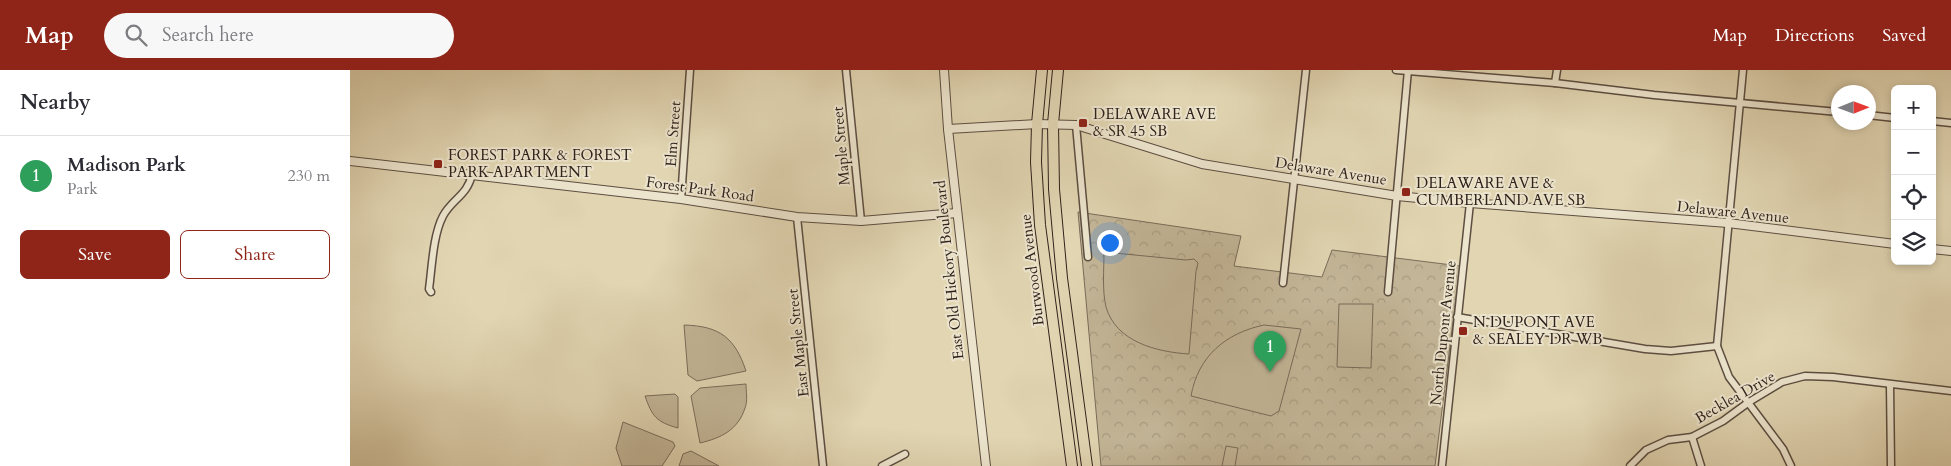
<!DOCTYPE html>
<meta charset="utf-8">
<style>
:root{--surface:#fff;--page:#f7f7f7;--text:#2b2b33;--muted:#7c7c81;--line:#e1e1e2;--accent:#8f2418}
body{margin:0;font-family:Cardo,serif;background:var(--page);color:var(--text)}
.controls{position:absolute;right:15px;top:15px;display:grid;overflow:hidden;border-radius:8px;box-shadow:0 2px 8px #0003}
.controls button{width:45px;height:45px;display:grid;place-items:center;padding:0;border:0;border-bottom:1px solid var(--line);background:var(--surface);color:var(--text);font:25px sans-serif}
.compass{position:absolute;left:1481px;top:15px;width:45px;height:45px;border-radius:50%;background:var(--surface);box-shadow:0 2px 8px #0003;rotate:89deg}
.you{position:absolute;left:759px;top:172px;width:18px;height:18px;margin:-12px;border:4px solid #fff;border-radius:50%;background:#1a73e8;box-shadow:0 0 0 8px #1a73e833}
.badge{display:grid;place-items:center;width:32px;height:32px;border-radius:50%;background:var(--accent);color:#fff;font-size:16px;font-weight:700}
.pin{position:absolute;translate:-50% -41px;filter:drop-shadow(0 1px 2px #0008)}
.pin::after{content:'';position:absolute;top:26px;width:18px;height:15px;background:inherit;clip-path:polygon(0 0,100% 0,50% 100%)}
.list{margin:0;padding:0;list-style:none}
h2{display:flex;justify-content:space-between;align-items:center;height:65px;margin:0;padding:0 20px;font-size:21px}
h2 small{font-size:16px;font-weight:400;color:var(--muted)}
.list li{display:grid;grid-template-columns:32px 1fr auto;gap:15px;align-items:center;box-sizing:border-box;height:80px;padding:0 20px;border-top:1px solid var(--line)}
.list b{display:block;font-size:19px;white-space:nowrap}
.list p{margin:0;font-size:16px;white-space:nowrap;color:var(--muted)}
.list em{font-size:16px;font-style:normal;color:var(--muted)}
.actions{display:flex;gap:10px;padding:15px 20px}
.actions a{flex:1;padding:11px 0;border:1px solid var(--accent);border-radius:8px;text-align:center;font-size:18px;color:var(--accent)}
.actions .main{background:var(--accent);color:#fff}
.icon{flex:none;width:28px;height:28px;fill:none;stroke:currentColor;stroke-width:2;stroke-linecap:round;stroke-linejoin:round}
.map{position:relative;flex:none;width:1601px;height:396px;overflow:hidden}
header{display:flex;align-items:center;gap:30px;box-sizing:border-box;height:70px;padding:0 25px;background:var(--accent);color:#fff}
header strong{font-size:24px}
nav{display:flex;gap:28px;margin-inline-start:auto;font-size:18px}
.search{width:350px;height:45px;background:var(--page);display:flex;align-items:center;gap:12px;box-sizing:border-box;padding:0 18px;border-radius:28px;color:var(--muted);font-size:19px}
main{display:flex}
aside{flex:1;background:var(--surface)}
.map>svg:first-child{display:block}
</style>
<header>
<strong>Map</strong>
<div class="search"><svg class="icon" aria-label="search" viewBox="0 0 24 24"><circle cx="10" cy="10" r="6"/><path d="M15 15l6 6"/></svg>Search here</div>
<nav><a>Map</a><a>Directions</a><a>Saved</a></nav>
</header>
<main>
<aside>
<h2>Nearby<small></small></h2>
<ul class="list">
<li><span class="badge" style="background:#2e9e5b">1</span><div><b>Madison Park</b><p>Park</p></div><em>230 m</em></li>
</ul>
<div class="actions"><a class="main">Save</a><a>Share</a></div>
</aside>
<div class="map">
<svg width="1601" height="396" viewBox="0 0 1601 396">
<defs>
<pattern id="forest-crowns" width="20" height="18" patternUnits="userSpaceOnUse" patternTransform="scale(1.25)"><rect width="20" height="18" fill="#c3b698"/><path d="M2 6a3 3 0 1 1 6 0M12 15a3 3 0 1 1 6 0" fill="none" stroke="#a89c82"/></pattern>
</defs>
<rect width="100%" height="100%" fill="#e1d5b2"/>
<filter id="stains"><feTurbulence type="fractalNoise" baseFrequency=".004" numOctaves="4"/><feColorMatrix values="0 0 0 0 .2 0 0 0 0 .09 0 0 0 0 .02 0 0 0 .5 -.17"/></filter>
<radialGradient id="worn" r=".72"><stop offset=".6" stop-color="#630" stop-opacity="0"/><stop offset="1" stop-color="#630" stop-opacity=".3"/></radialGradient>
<path fill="url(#forest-crowns)" stroke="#796c5a" d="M728,142L891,166L884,196L972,207L982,180L1110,196L1085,396H751Z"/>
<g fill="#c3b698" stroke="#796c5a">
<path d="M754,182L836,190L844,189L848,193L846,201L839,284C807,282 766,272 756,237C752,220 754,200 754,182Z"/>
<path d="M989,234H1023L1021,298L987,297Z"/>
<path d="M334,255C370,256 385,268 396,301L347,311L338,305Z"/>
<path d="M914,255L951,259L929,341L921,346L841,326C848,286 876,263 914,255Z"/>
<path d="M396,314C396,321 398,331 395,338C388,360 371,368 350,373L341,326L350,318Z"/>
<path d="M325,324L328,327V358C306,352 302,346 295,326Z"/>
<path d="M273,352L323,372L325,376L312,396H272L266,378Z"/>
<path d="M876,376L888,378L885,396H872Z"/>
<path d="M341,381L369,396H329L333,384Z"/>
</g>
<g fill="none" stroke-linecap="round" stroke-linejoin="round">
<g stroke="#5c4e41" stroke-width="9">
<g id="minor">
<path d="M496,0L511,151"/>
<path d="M1046,0L1205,13L1304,25L1488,42"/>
<path d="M1393,0L1367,276L1379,307L1433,379L1441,396"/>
<path d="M1205,13L1207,0"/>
<path d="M1518,45L1545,48"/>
<path d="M1582,51L1601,53"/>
<path d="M726,55L738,187"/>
<path d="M331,129L340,0"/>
<path d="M447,147L473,396"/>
<path d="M933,213L956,0"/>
<path d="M81,222L79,219C82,197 83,165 93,146C102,129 118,125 122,104"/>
<path d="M1038,222L1058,0"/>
<path d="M1107,247L1295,279L1321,281L1367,276"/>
<path d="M1540,315L1541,396"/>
<path d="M1342,367L1351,396"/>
<path d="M532,396L555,384"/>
<path d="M1092,396L1120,133"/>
<path d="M1280,396L1296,380L1318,370L1342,367L1373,351L1399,332L1432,312L1455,306L1483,307L1601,321"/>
</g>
</g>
<g stroke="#5c4e41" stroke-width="10">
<g id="tertiary">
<path d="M594,0L598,59L636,396"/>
<path d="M598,59L687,54L726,55L852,94L1047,126L1120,133L1378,153L1545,174"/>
<path d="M0,91L331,129L447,147L511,151L607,143"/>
<path d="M1582,179L1601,181"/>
</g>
</g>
<g stroke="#2f211b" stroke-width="12">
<g id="primary">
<path d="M692,0L687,54L686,92L690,155L722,396"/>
<path d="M708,0L703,54L704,119L712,208L737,396"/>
</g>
</g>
<use href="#minor" stroke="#ece4cd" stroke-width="6"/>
<use href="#tertiary" stroke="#ece4cd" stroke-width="8"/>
<use href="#primary" stroke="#e1d5b2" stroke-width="10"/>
</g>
<g fill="#8f2418" stroke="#ece4cd" stroke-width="2">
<rect x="728" y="48" width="10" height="10" rx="2.5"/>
<rect x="83" y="89" width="10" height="10" rx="2.5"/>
<rect x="1051" y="117" width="10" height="10" rx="2.5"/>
<rect x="1108" y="256" width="10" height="10" rx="2.5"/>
</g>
<g text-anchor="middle" stroke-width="4" stroke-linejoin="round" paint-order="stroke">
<g font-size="15" fill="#2f211b" stroke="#ece4cd" text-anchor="start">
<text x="743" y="49">DELAWARE AVE<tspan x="743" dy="17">&amp; SR 45 SB</tspan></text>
<text x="98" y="90">FOREST PARK &amp; FOREST<tspan x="98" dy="17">PARK APARTMENT</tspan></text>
<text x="1066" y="118">DELAWARE AVE &amp;<tspan x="1066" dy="17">CUMBERLAND AVE SB</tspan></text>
<text x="1123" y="257">N DUPONT AVE<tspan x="1123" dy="17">&amp; SEALEY DR WB</tspan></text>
</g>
<g font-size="15" fill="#2f211b" stroke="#ece4cd">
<text transform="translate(323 64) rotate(-86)" y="5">Elm Street</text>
<text transform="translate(491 76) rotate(-95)" y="5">Maple Street</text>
<text transform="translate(981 101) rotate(9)" y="5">Delaware Avenue</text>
<text transform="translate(350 119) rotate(8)" y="5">Forest Park Road</text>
<text transform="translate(1383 142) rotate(6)" y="5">Delaware Avenue</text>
<text transform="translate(599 200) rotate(-96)" y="5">East Old Hickory Boulevard</text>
<text transform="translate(682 200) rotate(-97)" y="5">Burwood Avenue</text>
<text transform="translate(1093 263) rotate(-84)" y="5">North Dupont Avenue</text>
<text transform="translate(448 273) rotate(-96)" y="5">East Maple Street</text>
<text transform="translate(1385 327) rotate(-30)" y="5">Becklea Drive</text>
</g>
</g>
<rect width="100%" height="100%" filter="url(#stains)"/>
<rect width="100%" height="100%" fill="url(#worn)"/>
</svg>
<div class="controls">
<button>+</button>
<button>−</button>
<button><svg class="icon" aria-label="locate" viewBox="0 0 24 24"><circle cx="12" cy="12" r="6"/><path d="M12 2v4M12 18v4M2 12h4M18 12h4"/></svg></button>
<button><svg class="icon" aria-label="layers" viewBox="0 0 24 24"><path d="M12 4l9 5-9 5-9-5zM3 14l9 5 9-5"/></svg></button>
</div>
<svg class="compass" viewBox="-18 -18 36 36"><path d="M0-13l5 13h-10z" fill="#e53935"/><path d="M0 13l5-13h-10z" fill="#7c7c81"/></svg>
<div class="you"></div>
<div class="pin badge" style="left:920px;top:302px;background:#2e9e5b">1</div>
</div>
</main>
